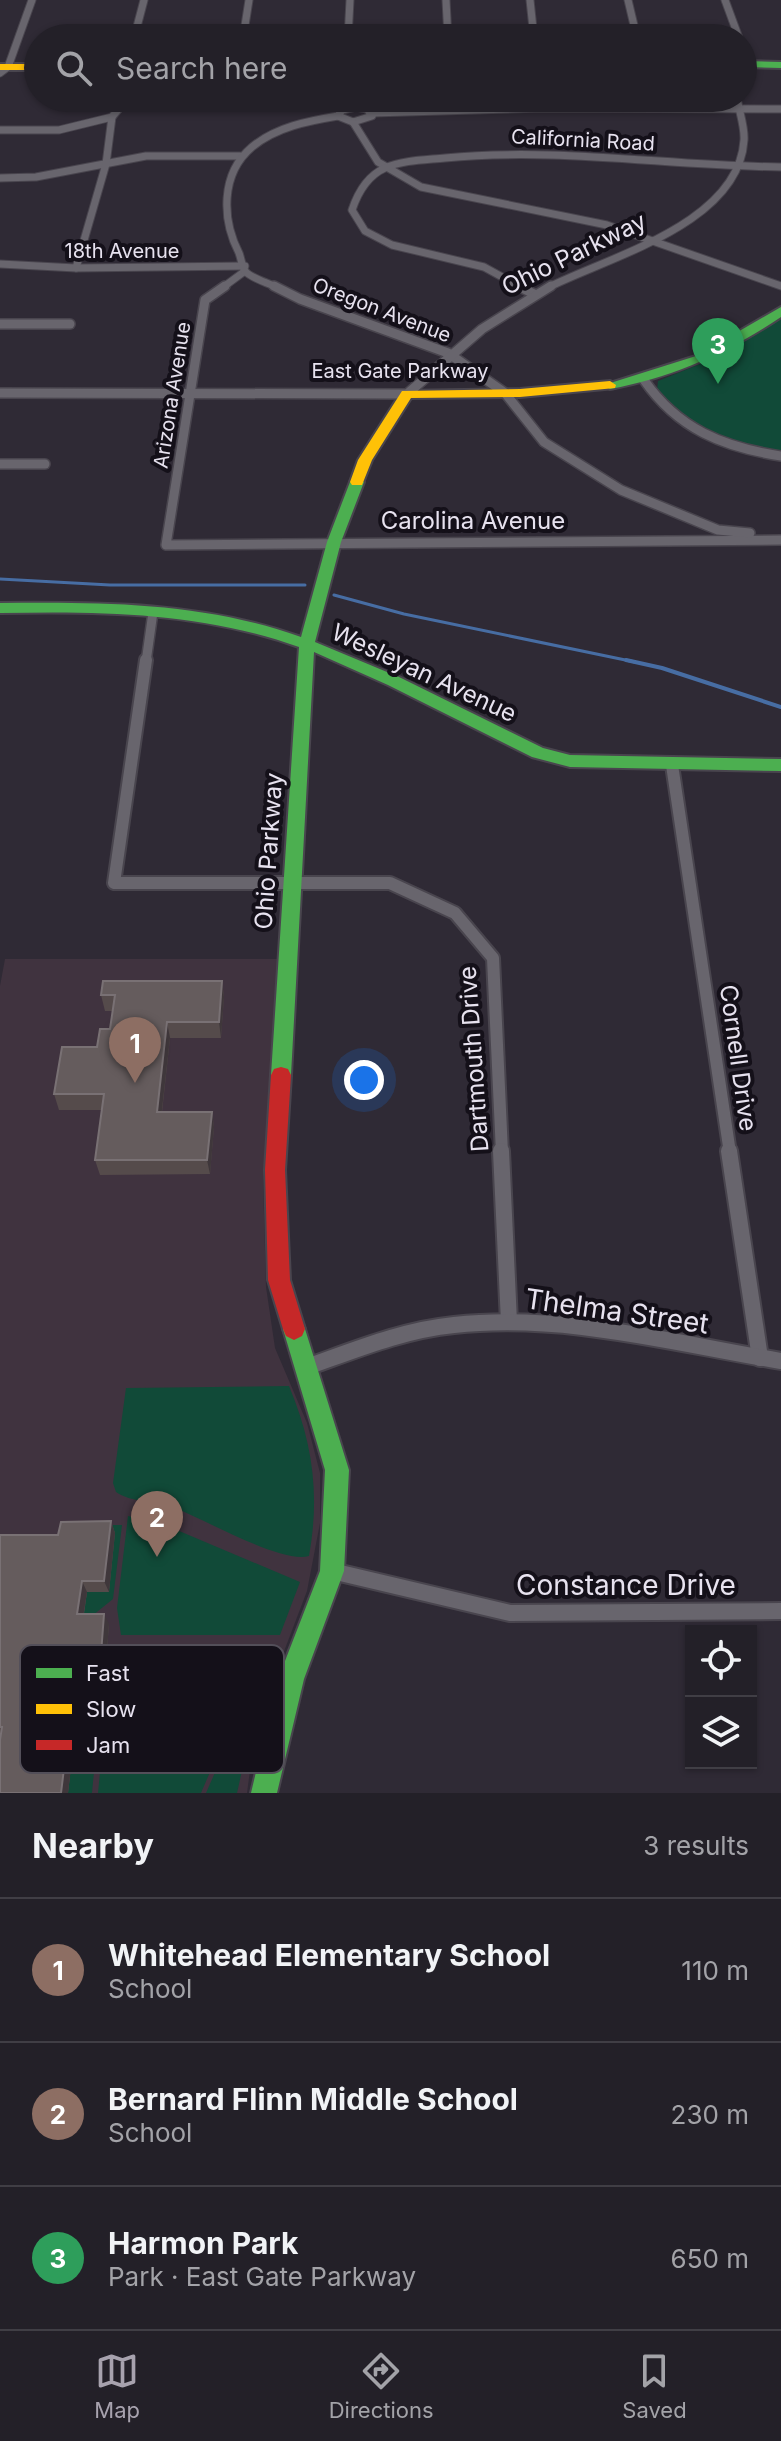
<!DOCTYPE html>
<meta charset="utf-8">
<style>
:root{--surface:#232028;--page:#2b2830;--text:#f1f3f6;--muted:#a3a3a8;--line:#403e45;--accent:#a7a2ae}
body{margin:0;font-family:Inter,sans-serif;background:var(--page);color:var(--text)}
.controls{position:absolute;right:24px;bottom:24px;display:grid;overflow:hidden;border-radius:0px;box-shadow:0 2px 6px #0004}
.controls button{width:72px;height:72px;display:grid;place-items:center;padding:0;border:0;border-bottom:2px solid var(--line);background:var(--surface);color:var(--text);font:40px sans-serif}
.you{position:absolute;left:364px;top:1080px;width:28px;height:28px;margin:-20px;border:6px solid #fff;border-radius:50%;background:#1a73e8;box-shadow:0 0 0 12px #1a73e833}
.badge{display:grid;place-items:center;width:52px;height:52px;border-radius:50%;background:var(--accent);color:#fff;font-size:26px;font-weight:700}
.pin{position:absolute;translate:-50% -66px;filter:drop-shadow(0 2px 4px #0008)}
.pin::after{content:'';position:absolute;top:42px;width:28px;height:24px;background:inherit;clip-path:polygon(0 0,100% 0,50% 100%)}
.list{margin:0;padding:0;list-style:none}
h2{display:flex;justify-content:space-between;align-items:center;height:104px;margin:0;padding:0 32px;font-size:34px}
h2 small{font-size:26px;font-weight:400;color:var(--muted)}
.list li{display:grid;grid-template-columns:52px 1fr auto;gap:24px;align-items:center;box-sizing:border-box;height:144px;padding:0 32px;border-top:2px solid var(--line)}
.list b{display:block;font-size:30px;white-space:nowrap}
.list p{margin:0;font-size:26px;white-space:nowrap;color:var(--muted)}
.list em{font-size:26px;font-style:normal;color:var(--muted)}
.icon{flex:none;width:44px;height:44px;fill:none;stroke:currentColor;stroke-width:2;stroke-linecap:round;stroke-linejoin:round}
.map{position:relative;flex:none;width:781px;height:1793px;overflow:hidden}
.search{position:absolute;background:var(--surface);box-shadow:0 2px 6px #0004;left:24px;right:24px;top:24px;height:88px;display:flex;align-items:center;gap:20px;box-sizing:border-box;padding:0 28px;border-radius:44px;color:var(--muted);font-size:30px}
.sheet{height:536px;background:var(--surface)}
nav{display:flex;justify-content:space-around;align-items:center;box-sizing:border-box;height:112px;border-top:2px solid var(--line);background:var(--surface);font-size:22px;color:var(--muted)}
nav a{display:grid;justify-items:center;gap:4px}
nav .on{color:var(--accent)}
.map>svg:first-child{display:block}
</style>
<div class="map">
<svg width="781" height="1793" viewBox="0 0 781 1793">
<rect width="100%" height="100%" fill="#2f2a35"/>
<path fill="#40333f" d="M5,959H278L263,1180L266,1287L275,1348L307,1423L320,1473V1523L307,1591L275,1675L252,1755L247,1793H0V986Z"/>
<g fill="#114a38">
<path d="M781,317V452C732,444 689,430 657,390L658,381L720,356Z"/>
<path d="M289,1386C313,1443 320,1495 309,1556C280,1564 201,1517 170,1506C153,1501 130,1502 116,1492L113,1483L126,1388Z"/>
<path d="M128,1516L165,1525L300,1582L280,1635H121L117,1608Z"/>
<path d="M106,1525H122L113,1599L82,1624L87,1592L109,1591Z"/>
<path d="M262,1651L201,1793H98L109,1677L119,1652Z"/>
<path d="M268,1651H274L258,1700L237,1793H206Z"/>
<path d="M83,1667L91,1675L103,1676L92,1793H68Z"/>
</g>
<g fill="none" stroke-linecap="round" stroke-linejoin="round">
<g stroke="#476da3" stroke-width="3">
<path d="M0,579L110,585H305"/>
<path d="M334,595L404,614L635,662"/>
</g>
<path stroke="#476da3" stroke-width="4" d="M626,660L662,668L781,707"/>
<g stroke="#49454e" stroke-width="9">
<g id="street-far3">
<path d="M446,0L448,38"/>
<path d="M530,0L534,38"/>
<path d="M628,0L637,38"/>
<path d="M725,0L739,38"/>
<path d="M134,38L144,0"/>
<path d="M243,38L249,0"/>
<path d="M348,38L350,0"/>
<path d="M743,50L748,65"/>
<path d="M0,73L8,67L32,0"/>
<path d="M356,107L367,109L372,116L353,122L338,116L342,110Z"/>
<path d="M372,113L544,108L781,109"/>
<path d="M353,122L378,162L421,187L607,225L781,286"/>
<path d="M0,130H59L112,117"/>
<path d="M0,178L36,177L146,156H240"/>
<path d="M0,264L76,268L245,266"/>
<path d="M76,268L106,164L112,117L128,98"/>
<path d="M222,288L245,271"/>
<path d="M278,288C269,283 250,278 245,271C242,267 241,258 239,253C222,220 220,174 252,147C276,127 308,121 338,116"/>
<path d="M522,288L484,267L392,245L365,231L352,210C358,192 367,176 385,168C403,160 425,160 445,158C557,147 669,166 781,167"/>
<path d="M547,288C608,257 739,224 744,140C745,127 739,111 737,98"/>
</g>
</g>
<g stroke="#49454e" stroke-width="12">
<g id="street-far2">
<path d="M225,286L205,300L166,545L781,540"/>
<path d="M274,286L300,299L448,353L505,393L544,442L621,490L718,530L750,533"/>
<path d="M518,286L534,294"/>
<path d="M0,324H70"/>
<path d="M644,380C678,429 723,447 781,456"/>
<path d="M0,393L407,394L482,329L551,286"/>
<path d="M0,464H45"/>
<path d="M146,662L153,612"/>
</g>
</g>
<g stroke="#49454e" stroke-width="16">
<g id="street-far1">
<path d="M146,660L114,883H390L455,913L493,958L502,1153"/>
<path d="M672,765L730,1153"/>
</g>
</g>
<g stroke="#49454e" stroke-width="20">
<g id="street">
<path d="M501,1151L509,1322"/>
<path d="M729,1151L760,1358"/>
<path d="M307,1367C355,1350 403,1330 454,1325C564,1313 673,1343 781,1361"/>
<path d="M332,1571L510,1613L781,1611"/>
</g>
</g>
<g stroke="#49454e" stroke-width="4">
<g id="fast">
<path d="M743,61L781,62V68L743,67Z"/>
<path d="M781,307V317C727,353 674,377 610,389L604,385L696,356Z"/>
<path d="M357,478L364,482L341,542L315,642L399,677L543,748L570,755L781,759V771L570,767L532,757L388,685L314,652L291,1075L288,1081L281,1083L274,1081L271,1075L299,647C201,612 102,611 0,613V603C103,602 203,602 301,637L327,542L350,482Z"/>
<path d="M294,1318L302,1322L305,1329L349,1470L344,1571L304,1679L277,1793H251L278,1679L320,1571L325,1470L283,1329L286,1322Z"/>
</g>
</g>
<g stroke="#49454e" stroke-width="4">
<g id="slow">
<rect x="0" y="64" width="38" height="6"/>
<path d="M610,381L616,385L615,388L520,397L411,398L372,460L362,485H352L350,482L358,460L402,391L520,389Z"/>
</g>
</g>
<g stroke="#49454e" stroke-width="4">
<path id="jam" d="M281,1067L288,1069L291,1075L285,1170L290,1280L305,1329L302,1336L294,1340L286,1336L283,1329L268,1280L265,1170L271,1075L274,1069Z"/>
</g>
<use href="#street-far3" stroke="#68656d" stroke-width="7"/>
<use href="#street-far2" stroke="#68656d" stroke-width="9"/>
<use href="#street-far1" stroke="#68656d" stroke-width="12"/>
<use href="#street" stroke="#68656d" stroke-width="16"/>
<use href="#fast" fill="#4caf50" fill-rule="evenodd"/>
<use href="#slow" fill="#ffc107" fill-rule="evenodd"/>
<use href="#jam" fill="#c62828" fill-rule="evenodd"/>
</g>
<g fill="#554b4b">
<path d="M222,981L224,997L221,1038H170L162,1112H212L214,1127L210,1174L100,1175L95,1160L102,1110H59L54,1094L97,1047L110,1029L113,1011H105L101,995Z"/>
<path d="M111,1521L115,1533L109,1592H87L84,1614L109,1624L106,1663L83,1664L68,1793H0V1535H58Z"/>
</g>
<g fill="#3f373b">
<path d="M222,981L224,997L221,1038L219,1022Z"/>
<path d="M167,1022L170,1038L160,1127L157,1112Z"/>
<path d="M212,1112L214,1127L210,1174L207,1160Z"/>
<path d="M111,1521L115,1533L109,1592L104,1581Z"/>
<path d="M82,1581L87,1592L82,1624L77,1614Z"/>
<path d="M104,1614L109,1624L106,1663L101,1654Z"/>
<path d="M78,1654L83,1664L68,1793H61Z"/>
</g>
<g fill="#655c5d" stroke="#797174" stroke-width="2">
<path d="M103,981H222L219,1022H167L157,1112H212L207,1160H95L104,1094H54L62,1047H97L100,1029H110L115,995H101Z"/>
<path d="M111,1521L104,1581H82L77,1614H104L101,1654H78L61,1793H0V1740L2,1727H0V1535H58L61,1522Z"/>
</g>
<g text-anchor="middle" stroke-width="8" stroke-linejoin="round" paint-order="stroke">
<g font-size="20" fill="#e7e2ef" stroke="#141019">
<text transform="translate(583 140) rotate(3)" y="7">California Road</text>
<text x="122" y="258">18th Avenue</text>
<text transform="translate(382 310) rotate(21)" y="7">Oregon Avenue</text>
<text x="400" y="378">East Gate Parkway</text>
<text transform="translate(172 395) rotate(-81)" y="7">Arizona Avenue</text>
</g>
<g font-size="24" fill="#e7e2ef" stroke="#141019">
<text transform="translate(574 254) rotate(-26)" y="8">Ohio Parkway</text>
<text x="473" y="529">Carolina Avenue</text>
<text transform="translate(424 673) rotate(25)" y="8">Wesleyan Avenue</text>
<text transform="translate(269 851) rotate(-86)" y="8">Ohio Parkway</text>
<text transform="translate(738 1058) rotate(82)" y="8">Cornell Drive</text>
<text transform="translate(474 1059) rotate(-94)" y="8">Dartmouth Drive</text>
</g>
<g font-size="28" fill="#e7e2ef" stroke="#141019">
<text transform="translate(617 1311) rotate(8)" y="10">Thelma Street</text>
<text x="626" y="1595">Constance Drive</text>
</g>
</g>
<rect x="20" y="1645" width="264" height="128" rx="12" fill="#141019" stroke="#534f59" stroke-width="2"/>
<rect x="36" y="1668" width="36" height="10" fill="#4caf50"/>
<rect x="36" y="1704" width="36" height="10" fill="#ffc107"/>
<rect x="36" y="1740" width="36" height="10" fill="#c62828"/>
<g font-size="22" fill="#e7e2ef">
<text x="86" y="1681">Fast</text>
<text x="86" y="1717">Slow</text>
<text x="86" y="1753">Jam</text>
</g>
</svg>
<div class="controls">
<button><svg class="icon" aria-label="locate" viewBox="0 0 24 24"><circle cx="12" cy="12" r="6"/><path d="M12 2v4M12 18v4M2 12h4M18 12h4"/></svg></button>
<button><svg class="icon" aria-label="layers" viewBox="0 0 24 24"><path d="M12 4l9 5-9 5-9-5zM3 14l9 5 9-5"/></svg></button>
</div>
<div class="you"></div>
<div class="pin badge" style="left:135px;top:1083px;background:#8d6e63">1</div>
<div class="pin badge" style="left:157px;top:1557px;background:#8d6e63">2</div>
<div class="pin badge" style="left:718px;top:384px;background:#2e9e5b">3</div>
<div class="search"><svg class="icon" aria-label="search" viewBox="0 0 24 24"><circle cx="10" cy="10" r="6"/><path d="M15 15l6 6"/></svg>Search here</div>
</div>
<section class="sheet">
<h2>Nearby<small>3 results</small></h2>
<ul class="list">
<li><span class="badge" style="background:#8d6e63">1</span><div><b>Whitehead Elementary School</b><p>School</p></div><em>110 m</em></li>
<li><span class="badge" style="background:#8d6e63">2</span><div><b>Bernard Flinn Middle School</b><p>School</p></div><em>230 m</em></li>
<li><span class="badge" style="background:#2e9e5b">3</span><div><b>Harmon Park</b><p>Park · East Gate Parkway</p></div><em>650 m</em></li>
</ul>
</section>
<nav>
<a class="on"><svg class="icon" aria-label="map" viewBox="0 0 24 24"><path d="M3 6l6-2 6 2 6-2v14l-6 2-6-2-6 2zM9 4v14M15 6v14"/></svg>Map</a>
<a><svg class="icon" aria-label="directions" viewBox="0 0 24 24"><path d="M12 3l9 9-9 9-9-9zM9 14v-3h6M13 9l2 2-2 2"/></svg>Directions</a>
<a><svg class="icon" aria-label="saved" viewBox="0 0 24 24"><path d="M7 4h10v16l-5-4-5 4z"/></svg>Saved</a>
</nav>
